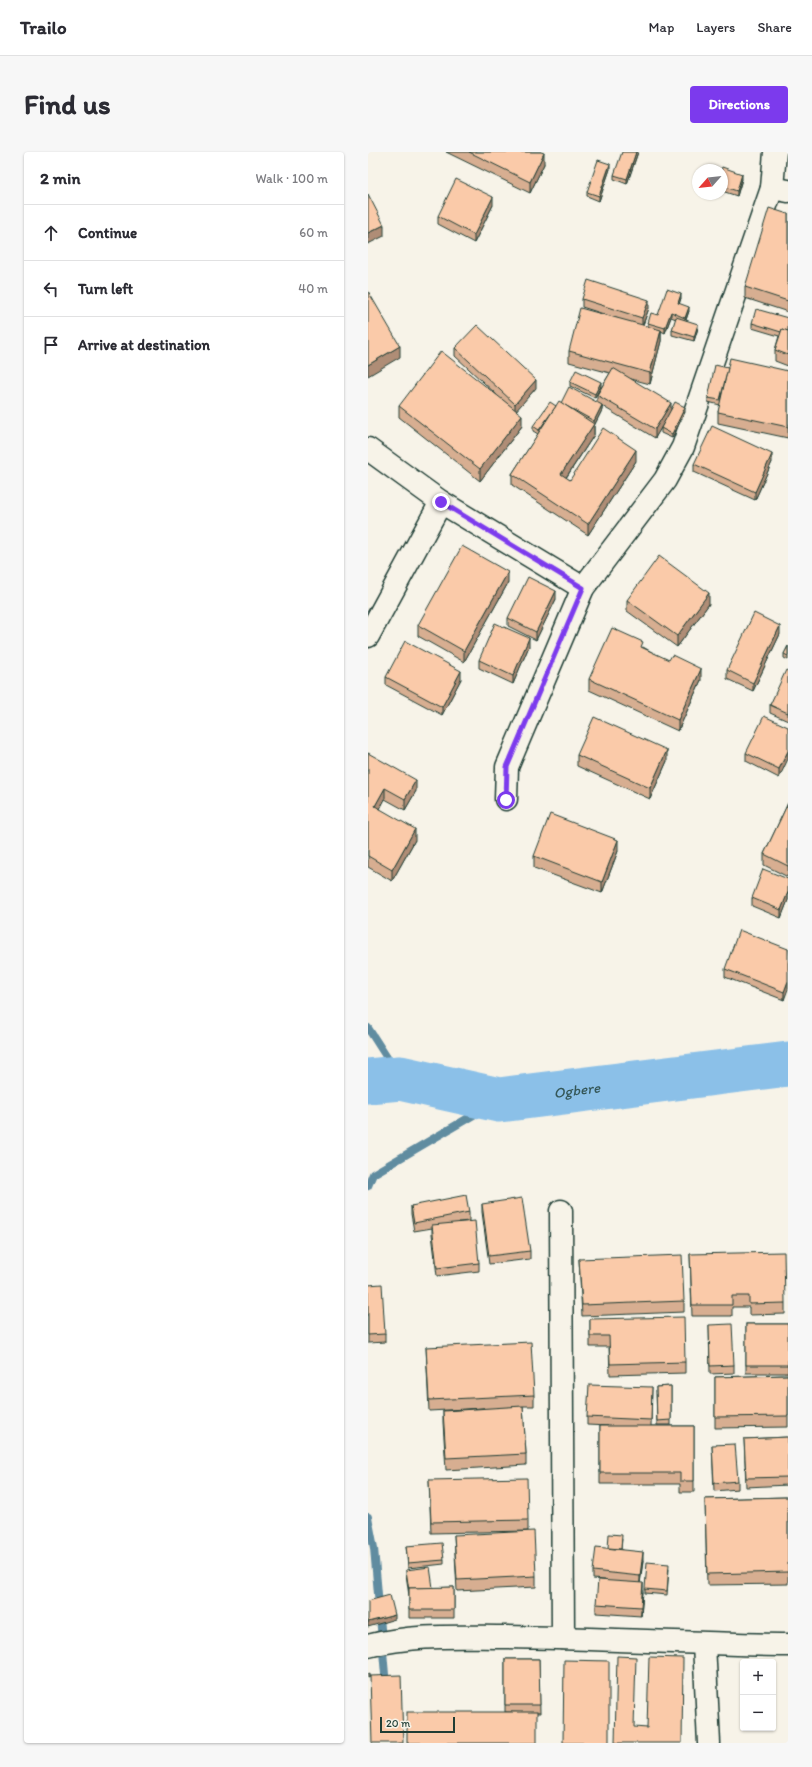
<!DOCTYPE html>
<meta charset="utf-8">
<style>
:root{--surface:#fff;--page:#f7f7f7;--text:#2b2b33;--muted:#7c7c81;--line:#e1e1e2;--accent:#7c3aed}
body{margin:0;font-family:Itim,sans-serif;background:var(--page);color:var(--text)}
.controls{position:absolute;right:12px;bottom:12px;display:grid;overflow:hidden;border-radius:4px;box-shadow:0 1px 3px #0004}
.controls button{width:36px;height:36px;display:grid;place-items:center;padding:0;border:0;border-bottom:1px solid var(--line);background:var(--surface);color:var(--text);font:20px sans-serif}
.compass{position:absolute;left:324px;top:12px;width:36px;height:36px;border-radius:50%;background:var(--surface);box-shadow:0 1px 3px #0004;rotate:243deg}
.scale{position:absolute;left:12px;bottom:10px;width:75px;box-sizing:border-box;padding-left:4px;border:2px solid #1f3d34;border-top:0;font-size:11px;line-height:14px;white-space:nowrap;color:#1f3d34;-webkit-text-stroke:3px #f7f3e8;paint-order:stroke}
.stop{position:absolute;width:12px;height:12px;margin:-9px;border:3px solid #7c3aed;border-radius:50%;background:#fff}
.stop.end{background:#7c3aed;border-color:#fff;box-shadow:0 1px 4px #0008}
.list{margin:0;padding:0;list-style:none}
h2{display:flex;justify-content:space-between;align-items:center;height:52px;margin:0;padding:0 16px;font-size:17px}
h2 small{font-size:13px;font-weight:400;color:var(--muted)}
.list li{display:grid;grid-template-columns:26px 1fr auto;gap:12px;align-items:center;box-sizing:border-box;height:56px;padding:0 16px;border-top:1px solid var(--line)}
.list b{display:block;font-size:15px;white-space:nowrap}
.list em{font-size:13px;font-style:normal;color:var(--muted)}
.icon{flex:none;width:22px;height:22px;fill:none;stroke:currentColor;stroke-width:2;stroke-linecap:round;stroke-linejoin:round}
.map{position:relative;flex:none;width:420px;height:1591px;overflow:hidden;border-radius:4px}
header{display:flex;align-items:center;gap:24px;box-sizing:border-box;height:56px;padding:0 20px;background:var(--surface);border-bottom:1px solid var(--line)}
header strong{font-size:19px}
nav{display:flex;gap:22px;margin-inline-start:auto;font-size:14px}
.intro{display:flex;align-items:center;justify-content:space-between;box-sizing:border-box;height:96px;padding:0 24px}
h1{margin:0;font-size:28px}
.button{padding:10px 18px;border-radius:4px;background:var(--accent);color:#fff;font-size:14px;font-weight:700}
main{display:flex;gap:24px;padding:0 24px}
aside{flex:1;background:var(--surface);border-radius:4px;box-shadow:0 1px 3px #0004}
.map>svg:first-child{display:block}
</style>
<header>
<strong>Trailo</strong>
<nav><a>Map</a><a>Layers</a><a>Share</a></nav>
</header>
<div class="intro"><h1>Find us</h1><a class="button">Directions</a></div>
<main>
<aside>
<h2>2 min<small>Walk · 100 m</small></h2>
<ul class="list">
<li><svg class="icon" aria-label="ahead" viewBox="0 0 24 24"><path d="M12 20V5M6 11l6-6 6 6"/></svg><div><b>Continue</b></div><em>60 m</em></li>
<li><svg class="icon" aria-label="left" viewBox="0 0 24 24"><path d="M17 20v-9H6M10 6l-5 5 5 5"/></svg><div><b>Turn left</b></div><em>40 m</em></li>
<li><svg class="icon" aria-label="arrive" viewBox="0 0 24 24"><path d="M6 21V4h12l-3 4 3 4H6"/></svg><div><b>Arrive at destination</b></div></li>
</ul>
</aside>
<div class="map">
<svg width="420" height="1591" viewBox="0 0 420 1591">
<rect width="100%" height="100%" fill="#f7f3e8"/>
<filter id="ink" filterUnits="userSpaceOnUse"><feTurbulence type="fractalNoise" baseFrequency=".025" numOctaves="2"/><feDisplacementMap in="SourceGraphic" scale="8" xChannelSelector="R" yChannelSelector="G"/><feConvolveMatrix kernelMatrix="1 2 1 2 8 2 1 2 1" color-interpolation-filters="sRGB"/></filter>
<g filter="url(#ink)">
<g fill="none" stroke-linecap="round" stroke-linejoin="round">
<g stroke="#608ca0" stroke-width="8">
<path d="M0,876L32,926"/>
<path d="M0,1034L5,1022L131,948"/>
<path d="M0,1365L6,1396L18,1534"/>
</g>
<path stroke="#8bc0e8" stroke-width="45" id="s1" d="M0,929L32,926L131,948L420,912"/>
<g stroke="#1f3d34" stroke-width="25">
<g id="minor">
<path d="M407,0L404,36L420,39"/>
<path d="M0,297L73,350L215,436"/>
<path d="M0,484L73,350"/>
<path d="M138,647L139,615L215,436L297,328L315,295L404,36"/>
<path d="M193,1059L195,1486"/>
<path d="M336,1492L341,1591"/>
<path d="M0,1494C45,1482 92,1485 138,1485C232,1486 326,1492 420,1493"/>
</g>
</g>
<use href="#minor" stroke="#f7f3e8" stroke-width="22"/>
</g>
<g fill="#d7ae91" stroke="#1f3d34">
<path d="M78,0H173L176,12L162,41Z"/>
<path d="M270,0L259,32L246,27V23Z"/>
<path d="M242,17L231,49L219,44V40Z"/>
<path d="M354,18L374,27L369,44L354,39Z"/>
<path d="M125,53L106,91L70,72V64Z"/>
<path d="M420,62V160L377,146V135Z"/>
<path d="M313,146L311,152L321,159L318,168L330,176L326,189L304,183V178L308,167L303,165L297,181L293,179V189L282,232L263,227L303,257L317,260L304,286L293,281V276L296,270L287,286L234,254V258L226,274V283L198,326L202,328L268,309L220,383L144,333V322L170,282L165,279V274L188,254L193,251H229V243L242,221L201,210V199L251,167L214,155V147L281,156L275,173L280,175V171Z"/>
<path d="M420,166V214L407,209V198L411,184L384,176V171Z"/>
<path d="M87,196L168,236L148,258L154,274L112,329L31,265V254L129,243L87,204Z"/>
<path d="M360,216L420,219V286L350,271V260L352,253L340,250V246Z"/>
<path d="M202,230L233,234L227,246L202,234Z"/>
<path d="M404,310L387,348L326,320V312Z"/>
<path d="M140,431L96,510L50,484V473Z"/>
<path d="M188,447L168,488L140,474V466Z"/>
<path d="M259,448L341,452L309,495L259,459Z"/>
<path d="M412,482L385,539L359,527V518Z"/>
<path d="M161,494L145,532L111,516V508Z"/>
<path d="M420,494V508L416,506V502Z"/>
<path d="M275,495L333,528L310,579L221,538V527Z"/>
<path d="M420,519V569L402,561V553Z"/>
<path d="M18,525L93,527L74,563L18,533Z"/>
<path d="M420,575L411,626L378,609V601Z"/>
<path d="M0,601L48,639L37,658L17,647L12,657L47,688L24,729L0,715Z"/>
<path d="M209,603L299,609L282,647L209,614Z"/>
<path d="M420,651V725L396,713V702Z"/>
<path d="M250,699L234,741L166,716V704Z"/>
<path d="M420,727V748L413,766L384,754V746Z"/>
<path d="M420,797L416,848L357,825V817Z"/>
<path d="M114,1052L162,1099V1107L121,1112L114,1060Z"/>
<path d="M43,1054L101,1060V1069L91,1070L111,1111V1119L69,1124L64,1082V1076L46,1079L43,1062Z"/>
<path d="M322,1102L417,1151V1162L381,1163V1155H364V1164H324Z"/>
<path d="M211,1107L316,1149V1160L214,1164Z"/>
<path d="M0,1133L17,1182V1190L0,1191Z"/>
<path d="M222,1167L317,1210V1221L242,1223L241,1195H222Z"/>
<rect x="378" y="1172" width="42" height="49"/>
<path d="M341,1173L366,1213V1221L342,1222Z"/>
<path d="M58,1195L166,1243V1254H155L158,1302V1313L78,1318L75,1270V1259L116,1256L61,1259Z"/>
<path d="M420,1223V1275L347,1276V1225Z"/>
<path d="M303,1234V1273H289L288,1235Z"/>
<path d="M284,1235L283,1274H326V1340H312V1332H232V1274H240L219,1273V1265Z"/>
<path d="M420,1285V1333L378,1335L376,1287Z"/>
<path d="M344,1293L370,1329V1337L346,1339Z"/>
<path d="M61,1328L160,1368V1379L63,1381Z"/>
<path d="M420,1345V1432L339,1433L337,1347Z"/>
<path d="M86,1383L168,1424V1435L89,1439Z"/>
<path d="M254,1387L253,1397L275,1408L272,1431L275,1439L273,1464L228,1461V1452L237,1428L225,1427V1419L240,1396Z"/>
<path d="M38,1394L76,1408V1412L40,1416Z"/>
<path d="M301,1417L299,1443L277,1441V1437Z"/>
<path d="M38,1418L65,1436L86,1435V1466H41V1444L38,1422Z"/>
<path d="M137,1507H171L172,1561L137,1560Z"/>
</g>
<g fill="#af8d76" stroke="#1f3d34">
<path d="M268,0H270L259,32V27Z"/>
<path d="M176,1V12L162,41V30Z"/>
<path d="M242,12V17L231,49V44Z"/>
<path d="M374,22V27L369,44V39Z"/>
<path d="M125,45V53L106,91V83Z"/>
<path d="M16,73V84L0,92V81Z"/>
<path d="M313,142V146L310,156V151Z"/>
<path d="M281,148V156L274,175V166Z"/>
<path d="M321,155V159L317,170V166Z"/>
<path d="M303,160V165L297,181V176Z"/>
<path d="M330,172V176L326,189V185Z"/>
<path d="M293,178V189L282,232V221Z"/>
<path d="M32,194V205L0,224V213Z"/>
<path d="M168,228V236L147,260V252Z"/>
<path d="M233,230V234L227,246V242Z"/>
<path d="M303,251V259L287,286V277Z"/>
<path d="M234,253V258L226,274V269Z"/>
<path d="M188,254L171,283V278Z"/>
<path d="M317,255V260L304,286V282Z"/>
<path d="M154,263V274L112,329V317Z"/>
<path d="M226,272V283L193,333V322Z"/>
<path d="M268,298V309L220,383V372Z"/>
<path d="M404,302V310L387,348V340Z"/>
<path d="M140,420V431L96,510V499Z"/>
<path d="M188,439V447L168,488V480Z"/>
<path d="M341,441V452L309,495V484Z"/>
<path d="M412,474V482L385,539V531Z"/>
<path d="M161,486V494L145,532V524Z"/>
<path d="M333,517V528L310,579V568Z"/>
<path d="M93,519V527L74,563V555Z"/>
<path d="M299,598V609L282,647V636Z"/>
<path d="M420,599V607L411,626V617Z"/>
<path d="M48,628V639L37,658V647Z"/>
<path d="M17,636V647L7,665V654Z"/>
<path d="M47,677V688L24,729V718Z"/>
<path d="M250,688V699L234,741V730Z"/>
<path d="M420,740V748L413,766V758Z"/>
<path d="M420,829V837L416,848V840Z"/>
<path d="M275,1400V1408L272,1432V1424Z"/>
<path d="M275,1431V1439L273,1464V1455Z"/>
<path d="M27,1463V1467L0,1475V1470Z"/>
<path d="M2,1521V1525L0,1526V1522Z"/>
</g>
<g fill="#facaa9" stroke="#1f3d34">
<path d="M101,0H173L176,1L162,30Z"/>
<path d="M254,0H268L259,27L246,23Z"/>
<path d="M230,8L242,12L231,44L219,40Z"/>
<path d="M354,15L374,22L369,39L354,34V18H353Z"/>
<path d="M88,27L125,45L106,83L70,64Z"/>
<path d="M0,42L16,73L0,81Z"/>
<path d="M401,56L420,62V149L377,135Z"/>
<path d="M220,128L281,148L274,166L214,147Z"/>
<path d="M299,137L313,142L310,151L321,155L317,166L303,160L297,176L280,171L283,161L290,163Z"/>
<path d="M0,139L32,194L0,213Z"/>
<path d="M212,156L293,178L282,221L201,199Z"/>
<path d="M388,157L420,166V179L414,177L413,180L384,171Z"/>
<path d="M308,165L330,172L326,185L304,178Z"/>
<path d="M109,173L168,228L147,252L87,196Z"/>
<path d="M414,177L420,179V203L407,198Z"/>
<path d="M73,199L154,263L112,317L31,254Z"/>
<path d="M362,206L420,219V275L350,260Z"/>
<path d="M347,213L360,216L352,248L340,246Z"/>
<path d="M245,216L303,251L287,277L229,243Z"/>
<path d="M208,218L233,230L227,242L202,230Z"/>
<path d="M201,235L234,253L226,269L193,251Z"/>
<path d="M191,249L226,272L193,322L202,328L235,276L268,298L220,372L144,322Z"/>
<path d="M182,250L188,254L171,278L165,274Z"/>
<path d="M307,250L317,255L304,282L293,276Z"/>
<path d="M344,274L404,302L387,340L326,312Z"/>
<path d="M94,394L140,420L96,499L50,473Z"/>
<path d="M291,404L341,441L309,484L259,448Z"/>
<path d="M160,425L188,439L168,480L140,466Z"/>
<path d="M386,461L412,474L385,531L359,518Z"/>
<path d="M127,471L161,486L145,524L111,508Z"/>
<path d="M244,476L275,490L273,495L301,508L304,503L333,517L310,568L221,527Z"/>
<path d="M37,489L93,519L74,555L18,525Z"/>
<path d="M420,494V504L416,502Z"/>
<path d="M418,518L420,519V561L402,553Z"/>
<path d="M396,564L420,575V599L411,617L378,601Z"/>
<path d="M226,565L299,598L282,636L209,603Z"/>
<path d="M0,601L48,628L37,647L17,636L7,654L47,677L24,718L0,704Z"/>
<path d="M420,651V714L396,702Z"/>
<path d="M182,662L250,688L234,730L166,704Z"/>
<path d="M395,717L420,727V740L413,758L384,746Z"/>
<path d="M371,778L420,797V829L416,840L357,817Z"/>
<path d="M98,1043L101,1060L46,1071L43,1054Z"/>
<path d="M154,1046L162,1099L121,1104L114,1052Z"/>
<path d="M107,1069L111,1111L69,1116L64,1073Z"/>
<path d="M416,1100L417,1151L381,1152V1144H364V1153H324L322,1102Z"/>
<path d="M314,1103L316,1149L214,1153L211,1107Z"/>
<path d="M14,1132L17,1182L0,1183V1133Z"/>
<path d="M316,1165L317,1210L242,1212L241,1184H222V1167Z"/>
<path d="M364,1172L366,1213L342,1214L341,1173Z"/>
<rect x="378" y="1172" width="42" height="41"/>
<path d="M163,1190L166,1243L61,1248L58,1195Z"/>
<path d="M420,1223V1264L347,1265V1225Z"/>
<path d="M221,1233L284,1235L283,1268L219,1265Z"/>
<path d="M303,1234V1268L289,1269L288,1235Z"/>
<path d="M155,1254L158,1302L78,1306L75,1259Z"/>
<path d="M232,1274H326V1329H312V1321H232Z"/>
<path d="M420,1285V1325L378,1326L376,1287Z"/>
<path d="M367,1292L370,1329L346,1331L344,1293Z"/>
<path d="M159,1326L160,1368L63,1370L61,1328Z"/>
<path d="M420,1345V1420L339,1422L337,1347Z"/>
<path d="M166,1379L168,1424L89,1428L86,1383Z"/>
<path d="M241,1382L254,1383L253,1397L240,1396Z"/>
<path d="M74,1391L76,1408L40,1411L38,1394Z"/>
<path d="M228,1395L275,1400L272,1424L225,1419Z"/>
<path d="M279,1410L301,1412L299,1439L277,1437Z"/>
<path d="M62,1415L65,1436H41V1439L38,1418Z"/>
<path d="M230,1428L275,1431L273,1455L228,1452Z"/>
<path d="M86,1435V1458H41V1436Z"/>
<path d="M22,1443L27,1463L0,1470V1449Z"/>
<path d="M249,1504L268,1505L266,1575L279,1576L281,1505L315,1506L314,1591H247Z"/>
<path d="M137,1507H171L172,1553H137Z"/>
<path d="M196,1508L241,1509V1591H195Z"/>
<path d="M33,1523L35,1591H4L2,1524Z"/>
<rect x="39" y="1560" width="130" height="31"/>
</g>
</g>
<g fill="none" stroke-linecap="round" stroke-linejoin="round" filter="url(#ink)">
<path stroke="#7c3aed" stroke-width="5" d="M73,350L215,436L139,615L138,648"/>
</g>
<g text-anchor="middle" stroke-width="3" stroke-linejoin="round" paint-order="stroke">
<g font-size="15" font-style="italic" fill="#355758" stroke="#f7f3e8">
<text dy="5" stroke="none"><textPath href="#s1" startOffset="212">Ogbere</textPath></text>
</g>
</g>
</svg>
<div class="controls">
<button>+</button>
<button>−</button>
</div>
<svg class="compass" viewBox="-18 -18 36 36"><path d="M0-13l5 13h-10z" fill="#e53935"/><path d="M0 13l5-13h-10z" fill="#7c7c81"/></svg>
<div class="scale">20 m</div>
<div class="stop" style="left:138px;top:648px"></div>
<div class="stop end" style="left:73px;top:350px"></div>
</div>
</main>
